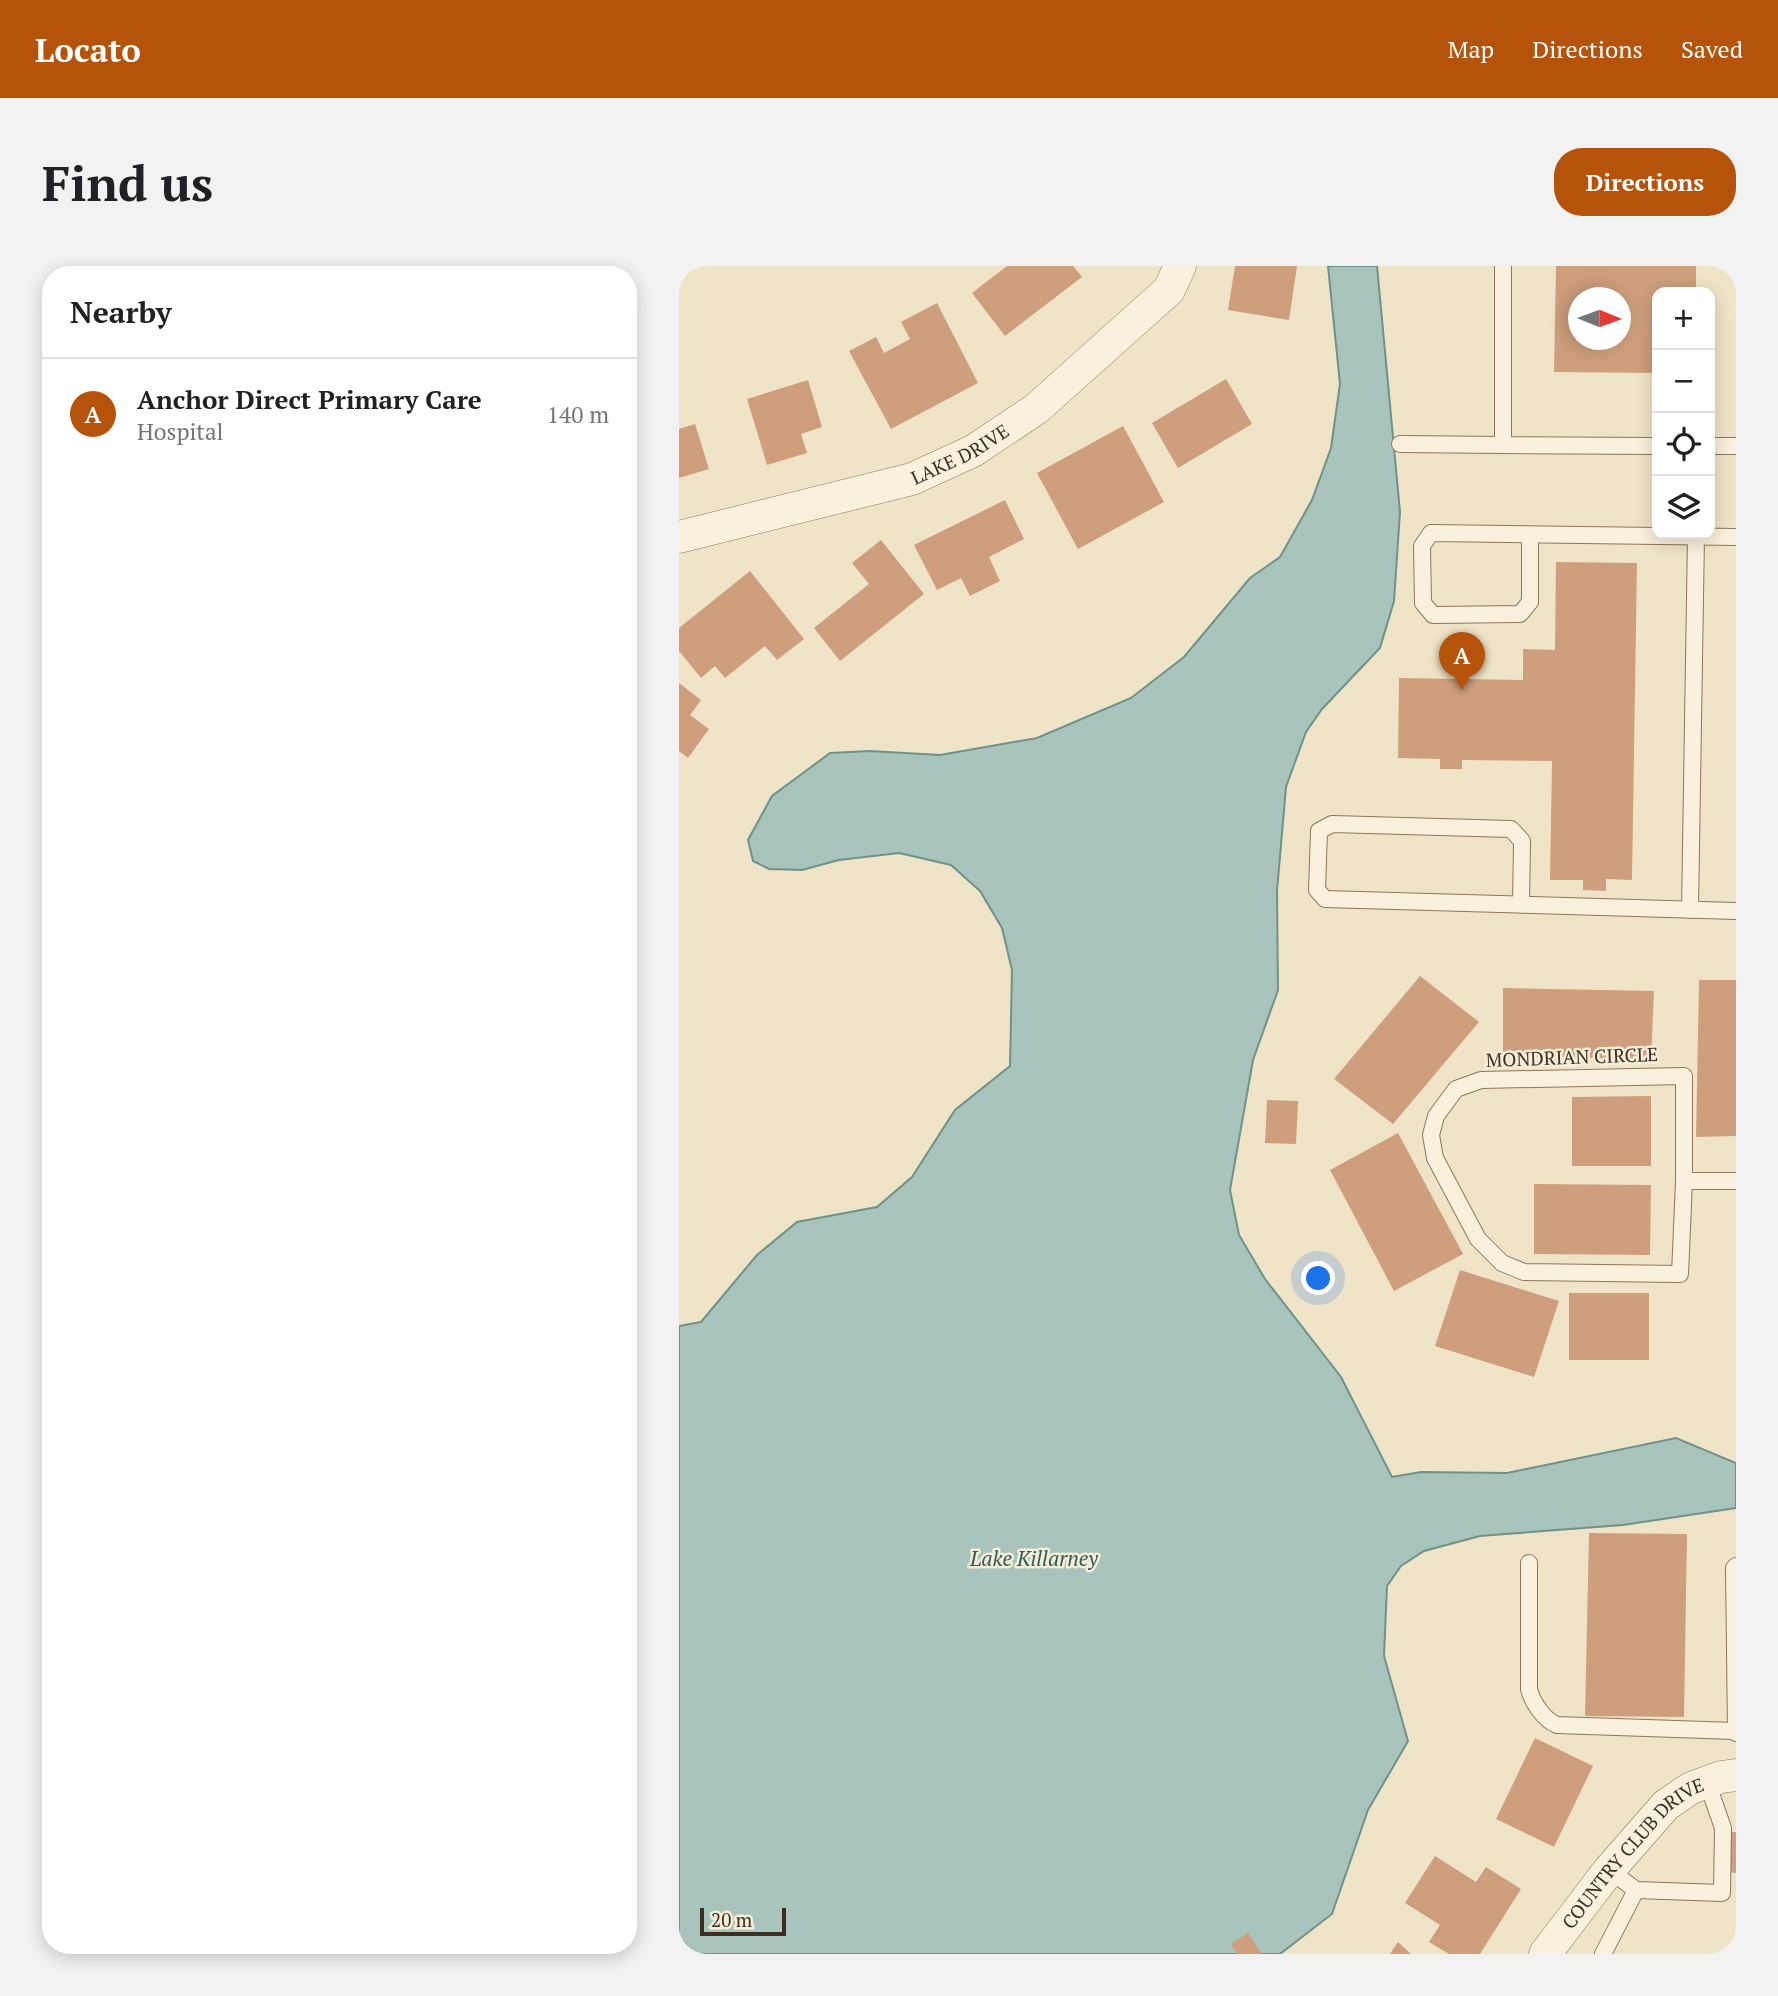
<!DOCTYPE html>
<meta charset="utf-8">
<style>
:root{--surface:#fff;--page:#f2f2f2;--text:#202124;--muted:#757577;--line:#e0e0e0;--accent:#b45309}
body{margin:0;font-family:"PT Serif",serif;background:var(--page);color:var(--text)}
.controls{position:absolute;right:21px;top:21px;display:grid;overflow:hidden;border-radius:14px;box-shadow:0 4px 18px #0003}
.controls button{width:63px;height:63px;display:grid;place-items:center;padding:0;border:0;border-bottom:2px solid var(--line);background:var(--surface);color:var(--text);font:35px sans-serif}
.compass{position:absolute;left:889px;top:21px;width:63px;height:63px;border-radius:50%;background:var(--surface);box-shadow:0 4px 18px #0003;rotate:91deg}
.scale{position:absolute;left:21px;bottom:18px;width:86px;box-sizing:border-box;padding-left:7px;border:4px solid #3d2e20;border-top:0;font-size:19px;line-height:24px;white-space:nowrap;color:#3d2e20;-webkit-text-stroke:5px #f7eed8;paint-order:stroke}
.you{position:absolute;left:640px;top:1013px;width:24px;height:24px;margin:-18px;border:5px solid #fff;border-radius:50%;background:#1a73e8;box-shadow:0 0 0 10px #1a73e833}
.badge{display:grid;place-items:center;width:46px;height:46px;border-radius:50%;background:var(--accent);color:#fff;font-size:23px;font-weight:700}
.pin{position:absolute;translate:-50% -58px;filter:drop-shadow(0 2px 4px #0008)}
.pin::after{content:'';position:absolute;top:37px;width:24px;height:21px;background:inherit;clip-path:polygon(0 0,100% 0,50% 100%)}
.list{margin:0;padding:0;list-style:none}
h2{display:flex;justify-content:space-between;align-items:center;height:91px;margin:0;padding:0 28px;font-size:30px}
h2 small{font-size:23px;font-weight:400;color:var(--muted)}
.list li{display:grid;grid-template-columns:46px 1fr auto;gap:21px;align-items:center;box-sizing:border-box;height:112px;padding:0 28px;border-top:2px solid var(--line)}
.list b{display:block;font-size:26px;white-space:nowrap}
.list p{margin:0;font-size:23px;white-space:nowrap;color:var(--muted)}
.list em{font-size:23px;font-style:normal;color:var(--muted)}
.icon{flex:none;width:38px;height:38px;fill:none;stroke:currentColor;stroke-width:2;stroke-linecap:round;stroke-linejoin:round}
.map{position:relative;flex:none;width:1057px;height:1688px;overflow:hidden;border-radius:28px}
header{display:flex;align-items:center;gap:42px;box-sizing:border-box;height:98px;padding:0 35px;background:var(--accent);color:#fff}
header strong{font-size:33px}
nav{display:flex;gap:38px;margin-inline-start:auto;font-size:24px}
.intro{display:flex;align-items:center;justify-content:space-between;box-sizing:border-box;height:168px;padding:0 42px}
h1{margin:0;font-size:49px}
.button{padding:18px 32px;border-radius:28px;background:var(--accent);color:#fff;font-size:24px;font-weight:700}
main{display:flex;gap:42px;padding:0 42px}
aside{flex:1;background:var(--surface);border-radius:28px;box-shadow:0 4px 18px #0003}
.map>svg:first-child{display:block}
</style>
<header>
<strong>Locato</strong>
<nav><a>Map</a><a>Directions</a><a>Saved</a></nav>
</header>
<div class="intro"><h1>Find us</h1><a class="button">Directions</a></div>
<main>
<aside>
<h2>Nearby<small></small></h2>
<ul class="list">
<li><span class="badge">A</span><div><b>Anchor Direct Primary Care</b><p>Hospital</p></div><em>140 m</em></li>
</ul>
</aside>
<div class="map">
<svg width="1057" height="1688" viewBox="0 0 1057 1688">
<rect width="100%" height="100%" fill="#f0e4c8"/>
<path fill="#a9c4bc" stroke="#6f938a" stroke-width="2" d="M649,0H698L721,246L715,335L701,382L643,443L627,466L607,521L598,625L599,724L574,794L551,924L560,969L586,1013L662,1111L713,1211L742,1206L828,1207L997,1172L1057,1197V1242L944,1259L801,1270L745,1285L722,1300L708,1320L705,1390L729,1475L689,1544L653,1648L601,1688H0V1060L22,1056L78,989L118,956L198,941L233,911L276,844L331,800L333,704L323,662L301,625L272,599L220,587L160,594L123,604L90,603L74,595L69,574L93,530L151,487L191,485L261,489L358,472L452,432L505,391L571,312L601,291L633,234L652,182L661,118Z"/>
<g fill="#cf9f7d" fill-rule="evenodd">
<path d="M0,0H15L3,11L0,7Z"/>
<path d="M328,0H394L403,11L326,70L293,27Z"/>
<path d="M556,0H618L610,54L549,44Z"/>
<path d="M877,0H1017V26H978V107L875,106ZM900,32H942V74H900Z"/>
<path d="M258,37L299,117L212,163L170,85L197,71L205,87L231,73L222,56Z"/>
<path d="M547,113L573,158L499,202L473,157Z"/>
<path d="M129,114L143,161L122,168L128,187L88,199L68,133Z"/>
<path d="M16,158L30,203L0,212V163Z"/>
<path d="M444,160L485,236L399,283L358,207Z"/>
<path d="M326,234L345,273L310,291L321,315L291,330L282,312L258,324L235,279Z"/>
<path d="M202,274L245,328L161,395L135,362L190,318L173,297Z"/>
<path d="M877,296L958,297L953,614L927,613V625L904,624V614H871L873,495L783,494V503H761V493L719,492L720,412L844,414V383L876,384Z"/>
<path d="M71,305L125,373L98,394L86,380L46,412L36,400L22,412L0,385V362Z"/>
<path d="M0,417L22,434L11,449L30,463L9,492L0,485Z"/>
<path d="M741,710L800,756L714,858L655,813Z"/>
<path d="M1020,714H1057V870L1017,871Z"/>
<path d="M824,722L975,725L972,793L824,790Z"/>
<path d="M972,830V900H893V831Z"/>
<path d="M588,834L619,835L617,878L586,877Z"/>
<path d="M719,867L784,988L715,1025L651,904Z"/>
<path d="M855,918L972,919L971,989L855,988Z"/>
<path d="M781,1004L880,1035L855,1111L756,1080Z"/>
<rect x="890" y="1027" width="80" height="67"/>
<path d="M910,1267L1008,1268L1005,1451L906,1450Z"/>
<path d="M856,1472L914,1500L875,1581L817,1553Z"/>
<path d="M1049,1566H1057V1607L1048,1606Z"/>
<path d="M756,1590L797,1616L807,1601L842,1623L801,1688H770L750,1676L761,1659L726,1637Z"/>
<path d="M569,1667L583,1688H558L552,1678Z"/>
<path d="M719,1676L732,1688H711Z"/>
</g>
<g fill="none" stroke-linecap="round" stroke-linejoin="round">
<g stroke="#8d765c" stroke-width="18">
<g id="lane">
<path d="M824,0V179L978,180"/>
<path d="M721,178L824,179"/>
<path d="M1031,180H1057"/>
<path d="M851,269V336L841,348L754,349L744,337L743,280L752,267L1057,271"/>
<path d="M842,639L843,575L832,563L653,558L640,565L638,624L646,633L1057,645"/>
<path d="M1011,644L1017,270"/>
<path d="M1005,810V915L1001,1008L845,1006L823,997L799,973L756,892L752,869L757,850L777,823L802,814Z"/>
<path d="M1005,915H1057"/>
<path d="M850,1297V1423C853,1436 865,1454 878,1459L1056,1465"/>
<path d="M1057,1300L1055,1302L1057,1467"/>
<path d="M930,1604L957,1624L1043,1627L1044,1562L1028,1516"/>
<path d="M924,1688L957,1624"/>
</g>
</g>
<g stroke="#8d765c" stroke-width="33">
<g id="street">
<path id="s1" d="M0,271L233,213L294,185L357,143L490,24L501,0"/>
<path id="s2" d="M866,1688L930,1604L987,1539L1012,1522L1042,1511L1057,1509"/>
</g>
</g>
<use href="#lane" stroke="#faf1dc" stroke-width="16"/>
<use href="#street" stroke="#faf1dc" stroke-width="32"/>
</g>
<g text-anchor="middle" stroke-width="5" stroke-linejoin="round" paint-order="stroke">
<g font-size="19" fill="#3d2e20" stroke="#f7eed8">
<text dy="7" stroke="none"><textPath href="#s1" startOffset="294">LAKE DRIVE</textPath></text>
<text transform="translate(893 791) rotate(-2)" y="7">MONDRIAN CIRCLE</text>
<text dy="7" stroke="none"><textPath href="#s2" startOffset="135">COUNTRY CLUB DRIVE</textPath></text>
</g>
<g font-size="21" font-style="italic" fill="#2f5d5a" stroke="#f7eed8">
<text x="355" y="1300">Lake Killarney</text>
</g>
</g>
</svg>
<div class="controls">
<button>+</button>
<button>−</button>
<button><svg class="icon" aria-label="locate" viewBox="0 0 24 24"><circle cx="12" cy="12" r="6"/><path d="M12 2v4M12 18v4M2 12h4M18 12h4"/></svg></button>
<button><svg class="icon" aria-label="layers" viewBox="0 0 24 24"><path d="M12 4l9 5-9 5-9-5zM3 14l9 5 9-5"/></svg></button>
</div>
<svg class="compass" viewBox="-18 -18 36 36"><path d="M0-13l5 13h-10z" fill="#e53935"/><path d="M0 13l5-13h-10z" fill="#757577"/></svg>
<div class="scale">20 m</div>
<div class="you"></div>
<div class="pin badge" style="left:783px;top:424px">A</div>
</div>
</main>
